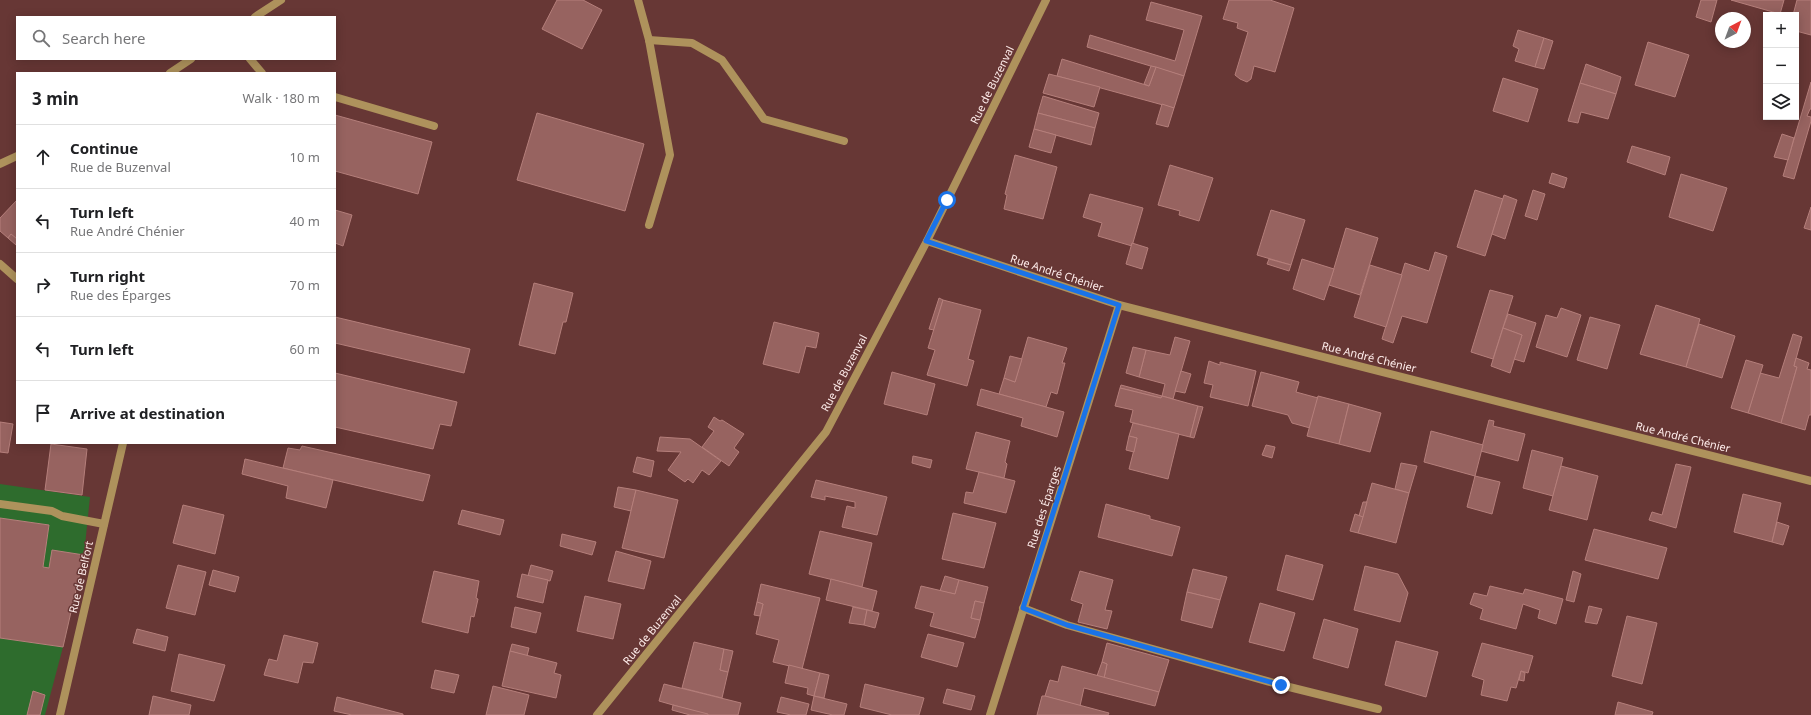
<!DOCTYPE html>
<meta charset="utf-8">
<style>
:root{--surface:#fff;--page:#f6f6f6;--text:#202124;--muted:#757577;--line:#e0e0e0}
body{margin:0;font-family:"Noto Sans",sans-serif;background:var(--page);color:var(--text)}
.controls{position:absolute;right:12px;top:12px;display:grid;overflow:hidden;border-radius:0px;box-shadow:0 2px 10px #0003}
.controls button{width:36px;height:36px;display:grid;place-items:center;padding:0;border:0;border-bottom:1px solid var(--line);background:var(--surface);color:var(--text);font:20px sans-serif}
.compass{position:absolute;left:1715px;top:12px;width:36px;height:36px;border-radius:50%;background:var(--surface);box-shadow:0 2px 10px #0003;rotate:41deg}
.stop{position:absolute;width:12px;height:12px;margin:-9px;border:3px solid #1a73e8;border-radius:50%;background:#fff}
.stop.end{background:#1a73e8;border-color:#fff;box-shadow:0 1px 4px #0008}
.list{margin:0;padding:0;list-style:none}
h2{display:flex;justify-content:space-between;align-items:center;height:52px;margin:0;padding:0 16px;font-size:17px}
h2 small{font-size:13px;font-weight:400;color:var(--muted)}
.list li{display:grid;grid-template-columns:26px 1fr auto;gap:12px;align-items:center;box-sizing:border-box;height:64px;padding:0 16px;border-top:1px solid var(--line)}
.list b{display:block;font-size:15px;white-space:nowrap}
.list p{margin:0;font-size:13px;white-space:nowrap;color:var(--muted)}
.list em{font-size:13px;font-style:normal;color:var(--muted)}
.icon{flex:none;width:22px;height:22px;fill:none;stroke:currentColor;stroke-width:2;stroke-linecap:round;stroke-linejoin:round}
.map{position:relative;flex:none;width:1811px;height:715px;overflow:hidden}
.search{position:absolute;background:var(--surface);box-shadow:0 2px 10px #0003;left:16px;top:16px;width:320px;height:44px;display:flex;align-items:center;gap:10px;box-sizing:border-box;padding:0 14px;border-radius:0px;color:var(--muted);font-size:15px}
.panel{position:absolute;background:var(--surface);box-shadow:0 2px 10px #0003;left:16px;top:72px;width:320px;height:372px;border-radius:0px}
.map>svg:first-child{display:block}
</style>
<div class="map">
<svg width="1811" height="715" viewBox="0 0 1811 715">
<rect width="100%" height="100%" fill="#673735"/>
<path fill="#2e6c2d" d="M0,484L90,497L84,555L63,647L45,715H0Z"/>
<g fill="#976360" stroke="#b57f7b">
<path d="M557,0H583L602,10L582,49L542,29Z"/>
<path d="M1229,0H1270L1294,8L1275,72L1254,66L1251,79L1247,82L1240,79L1235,75L1248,32L1237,28L1238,23L1223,19Z"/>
<path d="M1701,0H1717L1711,22L1696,17Z"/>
<path d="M1731,0H1784L1780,14Z"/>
<path d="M1797,0H1811V35L1796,31V15H1793Z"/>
<path d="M1151,2L1202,16L1184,76L1087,47L1090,35L1175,61L1184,30L1146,20Z"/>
<path d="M1518,30L1544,38L1535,67L1515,61L1519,49L1513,46Z"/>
<path d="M1544,38L1553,41L1544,69L1535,67Z"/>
<path d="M1648,42L1689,55L1675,97L1635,85Z"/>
<path d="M1062,59L1149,86L1156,67L1184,76L1174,108L1057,76Z"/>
<path d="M1586,64L1621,77L1616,94L1580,83Z"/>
<path d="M1151,66L1156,67L1149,86L1144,84Z"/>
<path d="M1049,74L1100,87L1094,107L1043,93Z"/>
<path d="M1503,78L1538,89L1528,122L1493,111Z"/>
<path d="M1811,82V109H1810L1807,116L1811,117V121L1794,179L1783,176Z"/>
<path d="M1580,83L1616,94L1608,119L1581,112L1578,123L1568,121Z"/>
<path d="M1043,96L1099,113L1095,128L1038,113Z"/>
<path d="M1162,104L1174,108L1168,127L1156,124Z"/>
<path d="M537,113L644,144L625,211L517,180Z"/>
<path d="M1038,113L1095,128L1091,145L1034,129Z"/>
<path d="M335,115L432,142L418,194L335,171Z"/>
<path d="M1034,129L1056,135L1051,153L1029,147Z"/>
<path d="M1782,134L1794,138L1788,160L1774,157Z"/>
<path d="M1632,146L1670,157L1665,175L1627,162Z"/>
<path d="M1015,155L1057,167L1043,219L1004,209L1007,195L1005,194Z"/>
<path d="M1170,165L1213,178L1199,221L1179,215L1180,211L1158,205Z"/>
<path d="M1552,173L1567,178L1564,188L1549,183Z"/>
<path d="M1681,174L1727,188L1713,231L1669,217Z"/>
<path d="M1475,190L1503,199L1485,256L1457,247Z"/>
<path d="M1533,190L1545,194L1537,220L1525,216Z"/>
<path d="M1090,194L1143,208L1132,246L1098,236L1102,223L1083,217Z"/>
<path d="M1504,195L1517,200L1505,239L1492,234Z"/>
<path d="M17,200V239L11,234L8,238L0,231V218Z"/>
<path d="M1811,207V230L1804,228Z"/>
<path d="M335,210L352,215L343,246L335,243Z"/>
<path d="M1271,210L1305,220L1291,265L1257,255Z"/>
<path d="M1346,228L1378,238L1360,295L1329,285Z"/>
<path d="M11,234L17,239L16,245L8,238Z"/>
<path d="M1132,243L1148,248L1142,269L1126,264Z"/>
<path d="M1435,252L1447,256L1427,323L1402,316L1393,343L1382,339L1405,263L1429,271Z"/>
<path d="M1269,259L1291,265L1289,271L1267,264Z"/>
<path d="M1302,259L1334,269L1324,300L1293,289Z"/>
<path d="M1370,265L1402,275L1386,327L1354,317Z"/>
<path d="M534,283L573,293L566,322H563L555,354L519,345Z"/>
<path d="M1490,290L1513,296L1493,359L1471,352Z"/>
<path d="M939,298L943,300L934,330L929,329Z"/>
<path d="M943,300L981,310L968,359L974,361L967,386L927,375L935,350L928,348Z"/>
<path d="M1656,305L1700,319L1686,367L1640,354Z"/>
<path d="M1561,308L1581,315L1567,357L1536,347L1546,315L1557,318Z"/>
<path d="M1508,314L1536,323L1524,362L1514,359L1522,335L1503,328Z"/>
<path d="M335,317L470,349L464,373L335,343Z"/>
<path d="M1590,317L1620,325L1607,369L1577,360Z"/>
<path d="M774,322L819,333L816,348L806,346L799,373L763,364Z"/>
<path d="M1699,324L1735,336L1722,378L1686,367Z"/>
<path d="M1503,328L1522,335L1510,373L1491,366Z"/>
<path d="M1793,334L1802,337L1794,366L1797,367L1781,423L1748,413L1760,373L1779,378Z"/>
<path d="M1028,337L1067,348L1062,363H1065L1057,394L1051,392L1046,407L999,394L1004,378L1015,382Z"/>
<path d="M1175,337L1190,341L1173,399L1162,396L1165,384L1139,377L1146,350L1170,355Z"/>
<path d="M1133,347L1146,350L1139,377L1126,373Z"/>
<path d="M1010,356L1022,359L1015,382L1004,378Z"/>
<path d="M1796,358L1809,363L1807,369L1811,370V415H1809L1805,430L1781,423L1797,367L1794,366Z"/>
<path d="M1746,360L1763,365L1748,413L1731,408Z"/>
<path d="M1209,361L1220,365V362L1256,371L1248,406L1210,397L1213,385L1204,383Z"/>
<path d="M1181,371L1191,374L1185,393L1175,391Z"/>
<path d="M892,372L935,384L927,415L884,404Z"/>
<path d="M1261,372L1299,382L1296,392L1318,398L1310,428L1292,423L1288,415L1252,406Z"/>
<path d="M335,373L457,402L451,426L440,424L433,449L335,427Z"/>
<path d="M1121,385L1162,396L1161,398L1120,388Z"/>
<path d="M1120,388L1161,398L1162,396L1198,406L1190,437L1130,422L1133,410L1115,406Z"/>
<path d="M981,389L1064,412L1057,437L1021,426L1023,418L977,405Z"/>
<path d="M1318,396L1349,404L1339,444L1307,436Z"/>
<path d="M1349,404L1381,413L1370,452L1339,444Z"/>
<path d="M1198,406L1203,407L1194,438L1190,437Z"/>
<path d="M714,417L720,421L722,420L744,434L734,448L739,452L729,466L702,447L714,431L708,427Z"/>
<path d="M1489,420L1494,421L1493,426L1525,434L1518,461L1481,451Z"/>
<path d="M0,422L13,424L8,453L0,452Z"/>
<path d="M1133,423L1179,434L1168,479L1129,469L1137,438L1129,436Z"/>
<path d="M1431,431L1483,445L1475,476L1424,462Z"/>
<path d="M976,432L1010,441L1005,462L1007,464L1004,478L966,469Z"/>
<path d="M1129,436L1137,438L1134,452L1126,450Z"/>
<path d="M660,437L690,439L721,461L709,475L702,470L693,483L688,479L685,482L668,470L681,452L657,451Z"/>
<path d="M51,444L87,449L82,495L45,490Z"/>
<path d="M1266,445L1275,447L1272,458L1262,455Z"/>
<path d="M302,446L430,475L423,501L283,468L288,448L300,450Z"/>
<path d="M1532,450L1563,458L1553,496L1523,488Z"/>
<path d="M913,456L932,460L930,468L912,463Z"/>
<path d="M637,457L654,461L651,477L633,472Z"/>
<path d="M245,459L333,480L326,508L286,498L288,486L242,474Z"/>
<path d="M1401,463L1417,466L1409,493L1395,489Z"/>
<path d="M1676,464L1691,467L1676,528L1649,520L1652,512L1662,515Z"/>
<path d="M1561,466L1598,476L1587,520L1549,510Z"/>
<path d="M979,472L1015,481L1006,513L964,503L966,492L973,493Z"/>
<path d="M1475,476L1500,482L1492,514L1467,507Z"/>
<path d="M816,480L887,497L877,535L842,527L847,506L855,508V502L825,496V500L811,497Z"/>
<path d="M1372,483L1409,493L1396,543L1358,533Z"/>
<path d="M618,487L636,490L631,511L614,507Z"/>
<path d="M636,490L678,500L664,558L622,548Z"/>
<path d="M1743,494L1781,503L1772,542L1734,532Z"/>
<path d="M1363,502H1367L1363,517L1359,516Z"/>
<path d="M1106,504L1150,516V519L1180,527L1172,556L1098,537Z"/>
<path d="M183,505L224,515L215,554L173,543Z"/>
<path d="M462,510L504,520L500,535L458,524Z"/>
<path d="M953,513L996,523L984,568L942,559Z"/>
<path d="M1355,514L1363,517L1358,533L1350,531Z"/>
<path d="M0,518L49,525L43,567L49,568L52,550L84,555L63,647L0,638Z"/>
<path d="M1777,522L1789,526L1783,545L1772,542Z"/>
<path d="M1594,529L1667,548L1658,579L1585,560Z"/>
<path d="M820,531L872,543L862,587L809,574Z"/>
<path d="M562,534L596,542L592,555L560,546Z"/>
<path d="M616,551L651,561L644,589L608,581Z"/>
<path d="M1286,555L1323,565L1313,600L1277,590Z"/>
<path d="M178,565L206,572L195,615L166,608Z"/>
<path d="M531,565L553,571L550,581L528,576Z"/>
<path d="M1365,566L1398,574L1408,593L1400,622L1354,610Z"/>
<path d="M1193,569L1227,577L1220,600L1187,592Z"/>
<path d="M213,570L239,577L235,592L209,585Z"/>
<path d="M434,571L479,581L476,598L478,599L474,617L471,616L468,633L422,622Z"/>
<path d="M1080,571L1113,580L1105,610L1112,611L1107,629L1078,622L1083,604L1071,600Z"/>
<path d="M1573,571L1581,574L1574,602L1566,600Z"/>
<path d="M522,574L548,580L543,603L517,597Z"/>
<path d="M945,576L959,580L955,594L940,591Z"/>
<path d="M831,579L877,591L872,611L826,600Z"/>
<path d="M959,580L988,587L984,603L975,601L971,618L980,620L975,638L930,626L934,613L915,608L921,586L955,594Z"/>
<path d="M761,584L820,598L802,669L773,662L779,640L756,634L763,604L757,602Z"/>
<path d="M1490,586L1523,594L1525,589L1563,599L1556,624L1538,618L1540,610L1523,604L1516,629L1480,619L1483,609L1470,604L1474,593L1487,596Z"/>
<path d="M1187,592L1220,600L1212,628L1181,620Z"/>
<path d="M585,596L621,604L613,639L577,631Z"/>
<path d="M975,601L984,603L980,620L971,618Z"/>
<path d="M757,602L763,604L760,616L754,615Z"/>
<path d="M1260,603L1295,613L1284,651L1249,642Z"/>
<path d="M1589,606L1602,609L1597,624L1585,622Z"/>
<path d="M515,607L541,613L536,633L511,627Z"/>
<path d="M853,607L867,610L864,625L849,623Z"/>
<path d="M867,610L879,613L875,628L864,625Z"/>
<path d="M1627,616L1657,623L1642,684L1612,676Z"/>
<path d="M1324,619L1358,629L1348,668L1313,658Z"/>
<path d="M137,629L168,637L165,651L133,643Z"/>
<path d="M928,634L964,643L957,667L921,657Z"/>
<path d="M284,635L318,643L313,663L303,662L298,683L264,675L269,659L277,661Z"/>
<path d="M1396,641L1438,652L1426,697L1385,685Z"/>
<path d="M694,642L724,649L720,670L728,672L722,698L682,688Z"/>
<path d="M1107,643L1169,660L1159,692L1104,678L1107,664L1102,662Z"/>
<path d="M1482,643L1533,656L1528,673L1521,671L1516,688L1511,687L1507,701L1481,695L1484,680L1472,676Z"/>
<path d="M512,644L529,648L527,656L510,651Z"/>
<path d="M724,649L733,651L728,672L720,670Z"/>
<path d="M510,651L557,663L554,673L561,675L556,698L502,686Z"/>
<path d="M179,654L225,665L214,701L171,691Z"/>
<path d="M1102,662L1107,664L1104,678L1097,676Z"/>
<path d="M789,665L820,673L814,696L807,694L808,688L785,683Z"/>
<path d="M1062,666L1159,692L1155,706L1084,688L1080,706L1045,696L1050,680L1058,682Z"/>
<path d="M435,670L459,675L454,693L431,688Z"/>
<path d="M1521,671L1525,673L1524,681L1519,680Z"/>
<path d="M820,673L829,675L824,698L814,696Z"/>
<path d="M664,684L741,703L738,715H708L659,701Z"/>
<path d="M865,684L924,698L919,715H892L860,707Z"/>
<path d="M493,686L529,695L524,715H486Z"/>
<path d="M947,689L975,696L971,710L943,703Z"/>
<path d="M33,691L45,695L40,715H27Z"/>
<path d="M153,696L191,705L189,715H149Z"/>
<path d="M814,696L847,704L844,715H833L811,710Z"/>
<path d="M1042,696H1045L1109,713L1108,715H1037Z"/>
<path d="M337,697L403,714V715H352L334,711Z"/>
<path d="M781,697L809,704L806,715H791L777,712Z"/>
<path d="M1618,702L1653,712L1652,715H1615Z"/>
<path d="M673,705L708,714V715H690L672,710Z"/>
</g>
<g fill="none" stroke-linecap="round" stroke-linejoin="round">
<g stroke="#ae925c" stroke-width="8">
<path d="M649,40L692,43L722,60L764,119L844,141"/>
<path d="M250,59L262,73"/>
<path d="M335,97L434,126"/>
<path d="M0,264L17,279"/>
<path d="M0,504L52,511L62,516L104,524"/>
<path d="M1023,608L1067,625L1281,685L1378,709"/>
</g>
<g stroke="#ae925c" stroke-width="8">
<path d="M638,0L649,40L670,155L649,225"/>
<path d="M255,17L281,0"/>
<path d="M170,73L191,59"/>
<path d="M0,164L17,156"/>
<path d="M927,241L1119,305L1811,481"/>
<path d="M60,715L123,443"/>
<path d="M597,715L826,432L927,241L1046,0"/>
<path d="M990,715L1119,305"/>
</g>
</g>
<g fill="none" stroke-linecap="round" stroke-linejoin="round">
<path stroke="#1a73e8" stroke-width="5" d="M947,200L926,241L1119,305L1023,608L1067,625L1281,685"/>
</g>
<g text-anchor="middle" stroke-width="3" stroke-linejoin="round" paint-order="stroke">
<g font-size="11" fill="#feecea" stroke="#673735">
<text transform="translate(992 85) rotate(-64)" y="4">Rue de Buzenval</text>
<text transform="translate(1057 273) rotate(18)" y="4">Rue André Chénier</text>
<text transform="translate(1369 357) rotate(14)" y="4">Rue André Chénier</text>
<text transform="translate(844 373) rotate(-62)" y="4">Rue de Buzenval</text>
<text transform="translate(1683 437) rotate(14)" y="4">Rue André Chénier</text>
<text transform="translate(1044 507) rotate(-72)" y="4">Rue des Éparges</text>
<text transform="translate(81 577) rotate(-77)" y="4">Rue de Belfort</text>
<text transform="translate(652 630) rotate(-51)" y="4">Rue de Buzenval</text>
</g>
</g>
</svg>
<div class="controls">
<button>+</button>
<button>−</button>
<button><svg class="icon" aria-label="layers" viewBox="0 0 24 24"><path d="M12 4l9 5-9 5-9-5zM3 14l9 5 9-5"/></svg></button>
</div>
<svg class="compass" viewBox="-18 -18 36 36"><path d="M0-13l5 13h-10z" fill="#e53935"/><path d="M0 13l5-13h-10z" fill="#757577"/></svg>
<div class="stop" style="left:947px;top:200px"></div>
<div class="stop end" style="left:1281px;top:685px"></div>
<div class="search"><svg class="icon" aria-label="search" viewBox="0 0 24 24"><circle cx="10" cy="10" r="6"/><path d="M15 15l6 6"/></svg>Search here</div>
<section class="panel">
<h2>3 min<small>Walk · 180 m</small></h2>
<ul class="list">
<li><svg class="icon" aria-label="ahead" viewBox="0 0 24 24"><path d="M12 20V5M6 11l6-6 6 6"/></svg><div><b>Continue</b><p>Rue de Buzenval</p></div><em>10 m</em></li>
<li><svg class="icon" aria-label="left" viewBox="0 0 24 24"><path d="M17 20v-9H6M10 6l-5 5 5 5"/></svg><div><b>Turn left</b><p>Rue André Chénier</p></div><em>40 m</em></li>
<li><svg class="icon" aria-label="right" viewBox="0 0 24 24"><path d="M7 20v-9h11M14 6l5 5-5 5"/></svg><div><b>Turn right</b><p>Rue des Éparges</p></div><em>70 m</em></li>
<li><svg class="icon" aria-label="left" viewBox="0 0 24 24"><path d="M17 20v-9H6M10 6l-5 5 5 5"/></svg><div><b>Turn left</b></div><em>60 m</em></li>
<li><svg class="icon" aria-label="arrive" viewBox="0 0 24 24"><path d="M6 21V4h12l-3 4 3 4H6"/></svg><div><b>Arrive at destination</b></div></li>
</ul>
</section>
</div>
